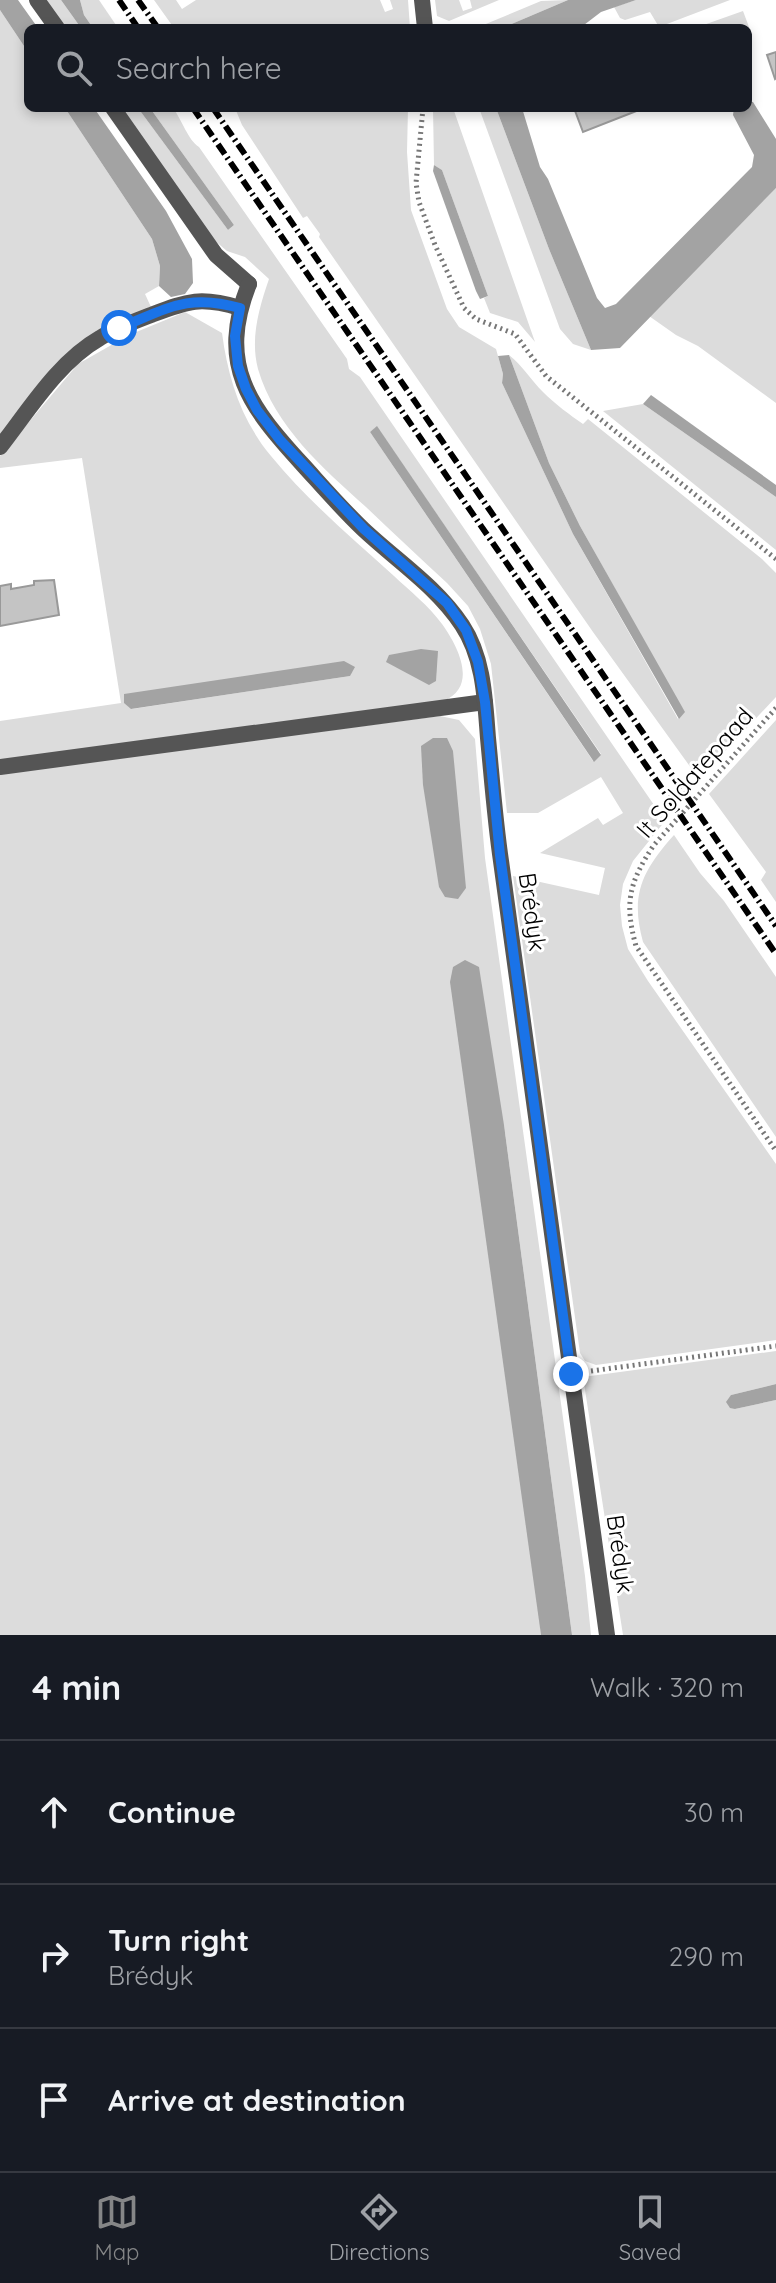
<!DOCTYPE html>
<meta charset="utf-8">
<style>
:root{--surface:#171b24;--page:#242831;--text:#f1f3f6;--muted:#9ea1a6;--line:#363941;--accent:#858687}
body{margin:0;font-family:Quicksand,sans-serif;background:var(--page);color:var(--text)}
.stop{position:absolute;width:24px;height:24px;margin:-18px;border:6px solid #1a73e8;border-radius:50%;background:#fff}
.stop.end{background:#1a73e8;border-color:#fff;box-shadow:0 2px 8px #0008}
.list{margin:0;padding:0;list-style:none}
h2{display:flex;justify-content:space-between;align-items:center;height:104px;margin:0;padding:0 32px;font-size:34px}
h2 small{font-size:26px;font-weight:400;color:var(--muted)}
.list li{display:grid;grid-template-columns:52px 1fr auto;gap:24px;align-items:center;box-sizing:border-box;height:144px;padding:0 32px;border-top:2px solid var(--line)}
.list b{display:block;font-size:30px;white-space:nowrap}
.list p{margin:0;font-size:26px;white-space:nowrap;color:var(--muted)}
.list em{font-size:26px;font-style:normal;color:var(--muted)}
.icon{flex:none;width:44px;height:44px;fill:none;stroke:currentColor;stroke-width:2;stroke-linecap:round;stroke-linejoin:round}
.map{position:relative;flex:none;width:776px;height:1635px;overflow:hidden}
.search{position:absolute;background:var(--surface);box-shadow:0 4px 12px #0003;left:24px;right:24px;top:24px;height:88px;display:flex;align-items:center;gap:20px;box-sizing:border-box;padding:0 28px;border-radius:12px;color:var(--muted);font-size:30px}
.sheet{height:536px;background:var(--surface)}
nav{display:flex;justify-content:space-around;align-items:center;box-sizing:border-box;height:112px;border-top:2px solid var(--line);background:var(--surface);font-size:22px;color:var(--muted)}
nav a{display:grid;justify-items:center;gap:4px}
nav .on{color:var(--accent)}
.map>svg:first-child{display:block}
</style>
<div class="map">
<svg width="776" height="1635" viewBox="0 0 776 1635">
<rect width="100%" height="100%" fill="#fff"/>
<g fill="#dcdcdc" fill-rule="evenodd">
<path d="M46,0H61L81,28H65Z"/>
<path d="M80,0H99L118,28H93L84,15Z"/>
<path d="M154,0H176L182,9L196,0H380L385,12L393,9L390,0H408L410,28H174Z"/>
<path d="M435,0H459L463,11L472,8L470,0H499L449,21L437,16Z"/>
<path d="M568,0L502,28L481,26L541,1Z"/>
<path d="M636,0H730L659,27L650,12L625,20L620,18L614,7Z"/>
<path d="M0,10L28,52V108H65L152,239L160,266L159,286L145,294L151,307L92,337L0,436Z"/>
<path d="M743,11L752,35L748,42V28H695Z"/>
<path d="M121,108H138L228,230L234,225L150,108H173C182,120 188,140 199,147L347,359L349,369L360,377L665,821L633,861L623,884L620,905L622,926L628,949L648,981L776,1164V1340L596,1365L585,1361L580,1353L513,876L599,895L605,868L540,853L598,818L603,825L623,813L601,777L538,813H507L491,664L480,629L468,606L447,583C420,558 393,533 366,507C323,468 275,427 258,369C250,339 259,308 269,279L245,257L227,251L214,240ZM377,427L601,754L593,761L370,432Z"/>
<path d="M235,108H408L407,152L411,210L447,309L459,327L496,349L503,374L502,383L573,534L678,719L684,712L580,526L549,463L509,355C523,366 531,380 543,392C555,404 570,415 583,424L588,419L762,559L776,573V697L699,779L593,632L319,237L320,234L307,216L303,218L242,125Z"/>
<path d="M433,108H453L535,342L518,322L490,313L484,298L488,296L442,170L434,165Z"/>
<path d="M479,108H496L549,249L591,350L573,344L560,329Z"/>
<path d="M776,188V403L698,346L676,335L649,316Z"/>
<path d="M185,312L222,333C228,378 241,420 271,456C307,500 352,538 394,576C410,591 429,606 442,624C458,646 479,687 443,701L0,760V721L121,703L82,458L0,468V456L78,364L129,335ZM350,676L132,709L124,702Z"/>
<path d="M643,404L776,497V550L603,411Z"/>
<path d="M440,716L459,720L475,739L485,858L585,1576L591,1635H572L504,1125L541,1635H0V773Z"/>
<path d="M776,720V902L761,880L766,872L709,794Z"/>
<path d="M674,835L700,873L724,901L776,977V1137L643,942C630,895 642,871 674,835Z"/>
<path d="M776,1351V1384L731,1395L735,1409L776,1400V1635H623L583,1377Z"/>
</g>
<g fill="#a3a3a3">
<path d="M0,0H18L38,28H28V52L0,10Z"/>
<path d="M61,0H80L84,15L93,28H81Z"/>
<path d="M568,0H636L601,12L580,28H502Z"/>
<path d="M748,101L753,102L776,139V188L620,348L591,350L549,249L496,108H522L540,167L548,179L597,298L605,308L616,304L752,167L754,155L733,115L734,108H748Z"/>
<path d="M65,108H94L166,211L192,259L193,283L185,294L171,297L159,286L160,266L152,239Z"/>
<path d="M138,108H150L234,225L228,230Z"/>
<path d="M434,165L442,170L488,296L480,299L476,291L433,171Z"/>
<path d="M509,355L549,463L580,526L685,712L679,719L573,534L502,383L503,374L498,356Z"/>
<path d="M651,395L776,485V497L643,404Z"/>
<path d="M377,426L601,755L594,762L370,432Z"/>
<path d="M421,649L438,651L436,681L429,685L386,662L389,655Z"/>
<path d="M344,661L355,667L350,676L131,709L124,703V694Z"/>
<path d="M433,738H447L453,751L466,888L458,899L445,897L439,887L423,785L421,746Z"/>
<path d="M465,960L479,967L504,1125L572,1635H541L450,982L453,967Z"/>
<path d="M776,1384V1400L735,1409L730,1408L726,1402L731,1395Z"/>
</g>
<g fill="#c4c4c4" stroke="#999" stroke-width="2">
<path d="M776,52V78L775,79L767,55Z"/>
<path d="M574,108H644L583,132Z"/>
<path d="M54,580L59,615L0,626V586L11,584V589L34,585V581Z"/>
</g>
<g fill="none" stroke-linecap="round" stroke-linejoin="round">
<g stroke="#777" stroke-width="5" stroke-dasharray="2 4" stroke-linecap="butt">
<path d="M423,108L416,183L419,202L435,245L464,308L476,319L515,334L546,376L776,559"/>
<path d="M776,708L654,845C629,882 624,903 636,946L776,1151"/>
<path d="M591,1371L776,1346"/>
</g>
<g stroke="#555" stroke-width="16">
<path d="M37,0L57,28"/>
<path d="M113,108L216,255L249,284"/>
<path d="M0,447C29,410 58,362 100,338C116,328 133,322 151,315C188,301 200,296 240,308"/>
<path d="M0,767L485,702"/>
</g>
<g stroke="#555" stroke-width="16">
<path d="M422,0L425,28"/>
<path d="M249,284C217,365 249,406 303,465C323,487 342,509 363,529C397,561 436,586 462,625C484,658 485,700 488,738C492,779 495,820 501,861C535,1119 571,1377 607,1635"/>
</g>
<g stroke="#000" stroke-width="6" stroke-dasharray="12 4 2 4" stroke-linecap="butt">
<path d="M119,0L138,28"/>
<path d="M138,0L158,28"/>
<path d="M193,108L776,954"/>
<path d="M213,108L776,926"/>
</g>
</g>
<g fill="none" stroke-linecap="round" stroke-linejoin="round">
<path stroke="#1a73e8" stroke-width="10" d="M119,328C167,309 187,293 240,308L235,336L238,366L246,389L257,410L280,440L364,529L447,603L466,630L478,662L485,702L500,855L571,1374"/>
</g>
<g text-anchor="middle" stroke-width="6" stroke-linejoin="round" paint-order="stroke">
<g font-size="24" fill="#000" stroke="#fff">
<text transform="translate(695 773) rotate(-49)" y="8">It Soldatepaad</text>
<text transform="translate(532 912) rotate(82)" y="8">Brédyk</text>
<text transform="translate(620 1554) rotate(82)" y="8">Brédyk</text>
</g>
</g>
</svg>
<div class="stop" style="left:119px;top:328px"></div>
<div class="stop end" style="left:571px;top:1374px"></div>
<div class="search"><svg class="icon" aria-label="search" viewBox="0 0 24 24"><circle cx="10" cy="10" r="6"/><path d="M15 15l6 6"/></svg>Search here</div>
</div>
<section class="sheet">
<h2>4 min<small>Walk · 320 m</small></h2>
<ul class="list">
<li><svg class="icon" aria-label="ahead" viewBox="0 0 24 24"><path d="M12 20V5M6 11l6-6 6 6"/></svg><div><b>Continue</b></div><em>30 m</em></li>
<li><svg class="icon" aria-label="right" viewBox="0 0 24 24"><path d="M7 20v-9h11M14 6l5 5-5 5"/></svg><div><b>Turn right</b><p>Brédyk</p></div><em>290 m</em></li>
<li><svg class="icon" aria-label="arrive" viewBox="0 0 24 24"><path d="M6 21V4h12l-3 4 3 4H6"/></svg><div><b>Arrive at destination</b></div></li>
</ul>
</section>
<nav>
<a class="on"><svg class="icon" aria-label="map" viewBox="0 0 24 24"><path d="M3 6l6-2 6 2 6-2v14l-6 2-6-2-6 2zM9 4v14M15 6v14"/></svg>Map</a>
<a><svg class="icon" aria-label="directions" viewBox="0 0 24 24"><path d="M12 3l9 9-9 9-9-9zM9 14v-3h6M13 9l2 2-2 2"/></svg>Directions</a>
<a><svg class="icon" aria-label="saved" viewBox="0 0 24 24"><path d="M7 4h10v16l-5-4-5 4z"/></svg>Saved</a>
</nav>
